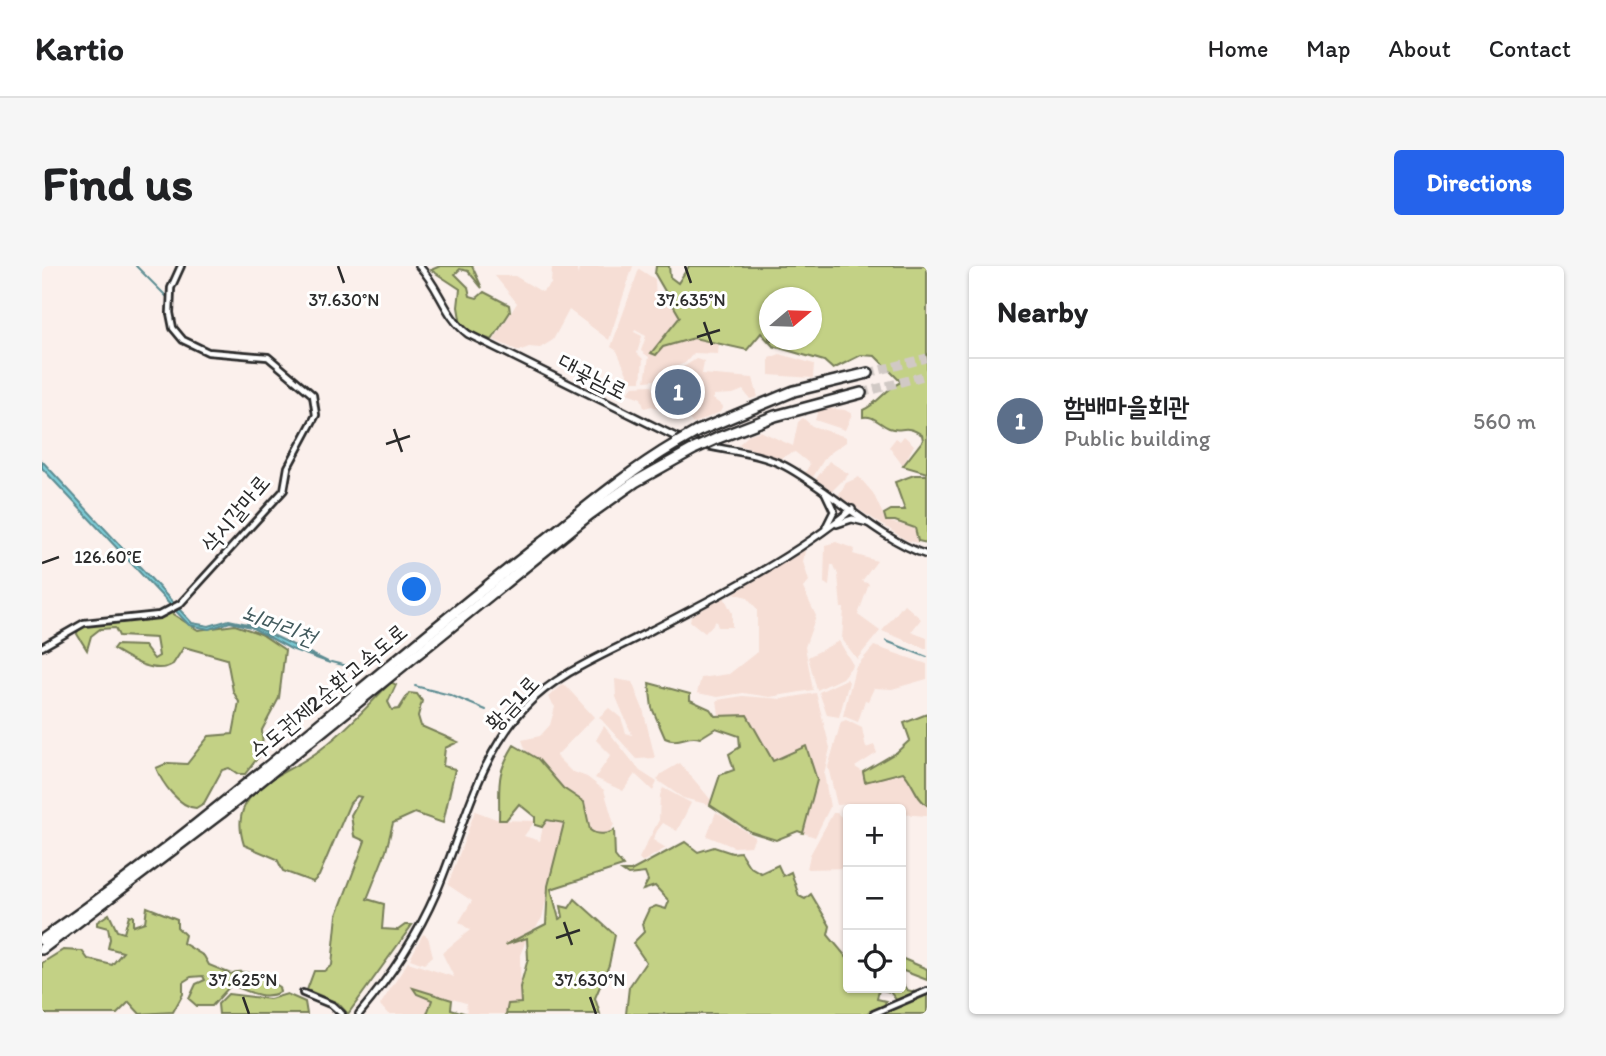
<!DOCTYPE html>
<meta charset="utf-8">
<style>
:root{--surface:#fff;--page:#f6f6f6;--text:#202124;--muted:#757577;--line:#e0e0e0;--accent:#2563eb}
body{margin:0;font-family:Itim,"Poor Story",sans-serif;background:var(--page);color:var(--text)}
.controls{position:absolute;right:21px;bottom:21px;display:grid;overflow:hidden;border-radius:7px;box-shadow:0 2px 5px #0004}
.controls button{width:63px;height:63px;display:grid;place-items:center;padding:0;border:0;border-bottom:2px solid var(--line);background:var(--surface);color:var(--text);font:35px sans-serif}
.compass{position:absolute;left:717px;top:21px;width:63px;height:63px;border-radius:50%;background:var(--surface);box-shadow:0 2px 5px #0004;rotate:71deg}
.you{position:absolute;left:373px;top:324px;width:24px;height:24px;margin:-18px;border:5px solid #fff;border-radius:50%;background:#1a73e8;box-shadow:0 0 0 10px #1a73e833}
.badge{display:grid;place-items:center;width:46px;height:46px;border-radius:50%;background:var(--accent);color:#fff;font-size:23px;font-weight:700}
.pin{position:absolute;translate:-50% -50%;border:4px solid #fff;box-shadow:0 2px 7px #0006}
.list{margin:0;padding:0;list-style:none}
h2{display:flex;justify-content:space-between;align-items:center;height:91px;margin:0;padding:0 28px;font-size:30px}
h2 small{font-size:23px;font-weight:400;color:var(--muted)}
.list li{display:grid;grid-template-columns:46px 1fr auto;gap:21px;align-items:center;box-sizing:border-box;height:126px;padding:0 28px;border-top:2px solid var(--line)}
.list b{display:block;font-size:26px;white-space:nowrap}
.list p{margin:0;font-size:23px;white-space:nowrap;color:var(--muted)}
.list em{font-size:23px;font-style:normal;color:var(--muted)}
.icon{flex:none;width:38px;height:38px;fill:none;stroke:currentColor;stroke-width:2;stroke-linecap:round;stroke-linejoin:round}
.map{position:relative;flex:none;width:885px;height:748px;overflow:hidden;border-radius:7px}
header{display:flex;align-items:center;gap:42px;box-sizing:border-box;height:98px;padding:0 35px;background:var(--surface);border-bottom:2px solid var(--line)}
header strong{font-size:33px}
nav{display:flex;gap:38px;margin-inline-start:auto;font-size:24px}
.intro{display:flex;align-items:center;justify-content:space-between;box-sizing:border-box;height:168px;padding:0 42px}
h1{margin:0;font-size:49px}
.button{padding:18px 32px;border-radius:7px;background:var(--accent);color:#fff;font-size:24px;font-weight:700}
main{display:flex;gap:42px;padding:0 42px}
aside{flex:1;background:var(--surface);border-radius:7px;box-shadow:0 2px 5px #0004}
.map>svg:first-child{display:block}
</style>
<header>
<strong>Kartio</strong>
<nav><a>Home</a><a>Map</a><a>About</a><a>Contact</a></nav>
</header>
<div class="intro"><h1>Find us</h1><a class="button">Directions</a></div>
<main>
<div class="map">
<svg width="885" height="748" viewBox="0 0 885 748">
<rect width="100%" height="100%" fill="#fbf0ec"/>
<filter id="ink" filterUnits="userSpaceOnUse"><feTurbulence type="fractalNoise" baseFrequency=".0143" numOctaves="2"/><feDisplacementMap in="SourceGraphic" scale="14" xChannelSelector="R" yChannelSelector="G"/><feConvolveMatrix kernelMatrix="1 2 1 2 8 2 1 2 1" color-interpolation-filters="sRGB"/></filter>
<g filter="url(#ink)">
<g fill="#f6ded5">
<path d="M510,0H534L536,9L537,0H591L567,74L527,44L511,74L498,82L487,81L477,85L452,74L475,37L453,10H473L500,26L509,18Z"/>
<path d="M597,3L613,13L614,37L618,39L624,29L638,51L614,89L621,81L652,72L677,77L676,88L652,87L643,97L625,104L624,113L603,115L607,91L599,85L604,70L593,64L592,66L600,70L595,87L601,93L599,115H588L575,85L569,81Z"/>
<path d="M738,88L772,98L771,112L727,109V92Z"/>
<path d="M654,93L662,95L660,108L711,112L716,131L708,133L701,124L691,128L671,129V133L681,140L678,146L651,158L633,136L638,132L640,122L631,124L629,109Z"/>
<path d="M610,119L613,129L617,128L625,142L624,147L610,140L602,142L599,132L585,127L591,120Z"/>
<path d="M783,142L803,144L810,148L803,164L773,154L776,144Z"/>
<path d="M761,152L770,160L804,171V176L784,190L771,211L763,207L768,198L753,186L738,192L696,179L708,168L718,165L751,180L756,156Z"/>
<path d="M862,170L872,179L861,200L847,181L854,172L858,175Z"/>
<path d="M787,195L807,208L790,225L774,213Z"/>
<path d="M817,211L831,227L844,255L873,262L875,277L864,274L796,230L804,217Z"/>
<path d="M794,276L813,283L811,288L835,295L820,315L827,318L816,349L838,365L815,393L800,373L802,342H799L796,309L792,299H789L787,320L782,317L783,279Z"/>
<path d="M763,284L761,296L767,315L761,322L774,350L763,381L771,424L728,431L701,427L676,431L655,427L659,412L687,408L715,386V343L705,331L692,327Z"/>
<path d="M682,331L690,347V361H676L674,355L663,367L648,355L649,350Z"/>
<path d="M862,338L879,353L869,366L885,372V383L840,365Z"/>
<path d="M797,375L811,399L800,412L775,424L766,391Z"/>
<path d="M832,380L885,398V413L850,423L832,422L826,435L823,434L816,456L801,450L813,402Z"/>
<path d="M573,413L590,416L601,443L613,492L595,493L557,451L567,442L579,452L584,467L590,469L574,431Z"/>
<path d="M805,413L807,416L797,451L785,449L777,426Z"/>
<path d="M522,418L552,451L514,490L529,505L545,511L562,524L572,558L568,567L554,568L548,564L542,536L521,522L496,494L485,487L480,474L498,470L508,459L513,441L506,431Z"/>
<path d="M774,427L788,482L782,508L788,541L773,571L761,567L775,514L764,480L731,495L705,449H677L675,434L701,430L740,433Z"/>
<path d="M804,454L820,462L824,482L832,479L835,487L813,501L821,506L823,516L861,506L872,518L880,536L885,539V550L859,548V543H809L808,538L795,539L786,501L799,456Z"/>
<path d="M562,460L598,505L615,516L611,525L593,508L581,525L553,512L569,489L554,474Z"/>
<path d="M638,497L669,534L668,539L641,532L615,514L619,508Z"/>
<path d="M621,522L649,537L635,565L621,557L615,565L611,574L624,582L600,596L597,592L617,554L618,529Z"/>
<path d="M433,545L457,554L493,555L482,570L498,575L502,555L522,557L500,652L494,661L464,679L485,672L478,689L479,737L466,738L464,748H425L424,737L372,722L375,728L390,734L385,748H346L338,739L366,696L412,711L400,687L428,664L417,656L430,635L406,619Z"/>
<path d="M674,546L713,571L709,580L692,581L665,570Z"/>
<path d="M791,547H795L806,557V602L765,603L768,589Z"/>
<path d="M381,668L386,671L391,690L382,698L368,693Z"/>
</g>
<g fill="#c3d185" stroke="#777e58" stroke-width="2" fill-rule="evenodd">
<path d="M398,0H430L440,22L426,5L418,3L413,8L426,21L428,30L435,32L442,26L467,39L468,46L450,74L432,68L419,59L416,41L418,23L389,4Z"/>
<path d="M614,0H627L628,11L636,17L647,0H885V207L861,200L881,174L880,169C863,157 860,167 847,162C837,158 832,149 821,151V144C837,137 843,123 859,116L833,90L819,89L791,103L782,95L731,80L719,67L705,84L652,72L621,81L614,89L609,87L638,51L613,8ZM727,32H769V74H727Z"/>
<path d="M872,209H885V277L876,275L873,262L853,255H844L842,248L849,244H863L853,216Z"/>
<path d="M129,347L156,364L193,359L219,368L243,384L237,432L220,464L221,485L203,508H196L187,502L180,504L162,537L154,542C137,541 120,517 114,502L126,497L145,498L167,470L191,468L197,436L191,425L185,393L142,381L131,398C113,410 87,393 71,383L74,379L102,380L112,393L117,390L114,372L77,370L73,362L58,363L49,370L45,384L35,368L36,363C63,347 100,358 129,347Z"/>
<path d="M349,416L354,419L346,436L350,444L357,443L367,427L375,428L380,435L376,450L379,460L416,476L403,482L401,500L413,503L401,557L373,547L351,557L344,585L325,633L342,638L340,663L356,664L363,659H370L306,748L296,737L265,724L272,705H282L290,699L295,649L323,575L312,570L309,549L319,531L315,530L308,537L277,610L271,616L241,605L235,593L202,579C197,563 196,548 207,533C223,511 257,501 278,484C304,464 326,440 349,416Z"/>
<path d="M607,417L648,428V434L668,443L673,450L705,449L731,495L764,480L775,514L761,567L756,565L734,574L709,566L668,539L678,509L692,504L687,488L698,481L697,470L674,462L658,472C646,467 637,479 623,472L610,442Z"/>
<path d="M885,448V539C874,533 871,516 861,506L823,516L821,506L855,486L868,474L862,457Z"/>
<path d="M472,479L496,493L521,522L542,536L548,564C555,570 567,568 572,564L573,590L581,600L509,623L517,653L521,651L519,640L527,642L533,633L573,669L567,699L553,732L558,748H464L466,738L479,737L478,721L486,693L485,672L463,679L504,658L506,620L522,557L505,554L500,561L493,559V551L477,538L464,554H457C458,518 453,510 472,479Z"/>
<path d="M643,576L656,586L672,581L690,587L698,586L707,600L719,607L736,599L741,610L749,606L757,630L763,633L769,628L788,660L786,669L806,693V722H859V716L865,724L877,727L856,736L848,726L837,723L835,733L844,735L842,740L825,748H584L587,721L604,696L591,677L602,666L600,658L607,643L614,640L624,643L627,635L613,620L601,624L606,615L603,607L586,609L580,605H589Z"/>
<path d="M105,641L135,653V661L143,669L141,677L162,690L167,699L189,708C201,701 225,713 237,721L238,726C221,735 204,724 189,719L170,740H155L147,733L154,718L163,714L161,710L149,711L141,716V728L131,746L98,748L87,736L75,748H0V697L21,684L40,685L46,693L70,699L81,686L66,682L68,673L66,662L55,659V656L67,648L75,665L82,667L87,649L91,650V660L103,656Z"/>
<path d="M859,692L885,703V714L859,704Z"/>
<path d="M371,722L410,734L409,743L425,748H385L390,734L375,728Z"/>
<path d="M186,728L228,733L245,728L263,736L265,748H177L176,738Z"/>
<path d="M885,728V748H838Z"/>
</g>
<path fill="#7cccd6" stroke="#5c8c92" stroke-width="2" d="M0,195L150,357L167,360L187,354L210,359L288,397L249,383L209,361L188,356L167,363L147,359L0,202Z"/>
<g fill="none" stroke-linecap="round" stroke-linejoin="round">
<g stroke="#5c8c92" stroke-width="2">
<path d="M94,0L125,31"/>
<path d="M844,375L885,391"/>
<path d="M289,396L322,404"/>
<path d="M373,420L408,429L444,444"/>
</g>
<g stroke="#d1c9c5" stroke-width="9" stroke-dasharray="9 4.5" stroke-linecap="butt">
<path d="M826,107L885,92"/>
<path d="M819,127L885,109"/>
</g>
<g stroke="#2b2b2b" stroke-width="10">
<g id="minor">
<path d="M0,381L42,357L117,349L138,338L242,224L246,201L274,149L271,129L226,91L166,86L141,74L131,62L128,47L129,22L139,0"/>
<path d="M261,727L290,739L300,748"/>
<path d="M831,748L885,725"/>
</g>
</g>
<g stroke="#2b2b2b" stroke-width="10">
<g id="tertiary">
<path d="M377,0C397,20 403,51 426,68L634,171C669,185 710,183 743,200C790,225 836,273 885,289"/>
<path d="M783,226L792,245L784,261"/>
<path d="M795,258L810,253L826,257"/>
<path d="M317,748C348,711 375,671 394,627C421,564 435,493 483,441C517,405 567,387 610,364C676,330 753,291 810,243"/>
</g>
</g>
<g stroke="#2b2b2b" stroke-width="14">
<g id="motorway">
<path d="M656,165L752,125L826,107"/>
<path d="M676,172L733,150L819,127"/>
<path d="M0,674C166,559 315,422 473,298C526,257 577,211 635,177"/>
<path d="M0,683L179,547L548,248L593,216L652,183"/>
</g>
</g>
<use href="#minor" stroke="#fff" stroke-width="4.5"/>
<use href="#tertiary" stroke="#fff" stroke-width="5"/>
<use href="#motorway" stroke="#fff" stroke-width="9"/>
<g stroke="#2b2b2b" stroke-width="14" stroke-linecap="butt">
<g id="motorway-bridge">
<path d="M635,177L656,165"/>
<path d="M652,183L676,172"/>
</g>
</g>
<use href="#motorway-bridge" stroke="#fff" stroke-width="9"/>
</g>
</g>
<path fill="none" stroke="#2b2b2b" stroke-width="2.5" d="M296,0L302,17M643,0L649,17M662,56L670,79M655,71L678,64M352,163L360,186M344,178L368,170M0,297L17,291M522,656L530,679M514,672L538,664M201,731L207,748M548,731L554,748"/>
<g text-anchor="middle" stroke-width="6" stroke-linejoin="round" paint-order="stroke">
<g font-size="23" fill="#2b2b2b" stroke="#fff">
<text transform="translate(551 110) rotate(27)" y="8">대곶남로</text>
<text transform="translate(193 247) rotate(-50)" y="8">삭시갈마로</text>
<text transform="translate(286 425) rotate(-40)" y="8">수도권제2순환고속도로</text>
<text transform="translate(470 437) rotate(-47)" y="8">황금1로</text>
</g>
<g font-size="24" font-style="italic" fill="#435b5e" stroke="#fff">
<text transform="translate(237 359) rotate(21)" y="8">뇌머리천</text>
</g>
</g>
<g font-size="18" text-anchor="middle" fill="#2b2b2b" stroke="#fff" stroke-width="6" stroke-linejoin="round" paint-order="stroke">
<text x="302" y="40">37.630°N</text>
<text x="649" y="40">37.635°N</text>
<text x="66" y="297">126.60°E</text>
<text x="201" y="720">37.625°N</text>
<text x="548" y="720">37.630°N</text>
</g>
</svg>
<div class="controls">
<button>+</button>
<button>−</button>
<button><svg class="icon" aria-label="locate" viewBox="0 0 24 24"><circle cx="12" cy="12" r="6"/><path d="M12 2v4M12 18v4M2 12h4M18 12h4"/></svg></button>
</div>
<svg class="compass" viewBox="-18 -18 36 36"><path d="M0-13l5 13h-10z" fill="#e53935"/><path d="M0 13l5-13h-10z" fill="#757577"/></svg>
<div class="you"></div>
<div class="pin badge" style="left:636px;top:126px;background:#5c6f8a">1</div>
</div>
<aside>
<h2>Nearby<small></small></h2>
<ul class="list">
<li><span class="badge" style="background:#5c6f8a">1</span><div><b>함배마을회관</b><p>Public building</p></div><em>560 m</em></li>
</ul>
</aside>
</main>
